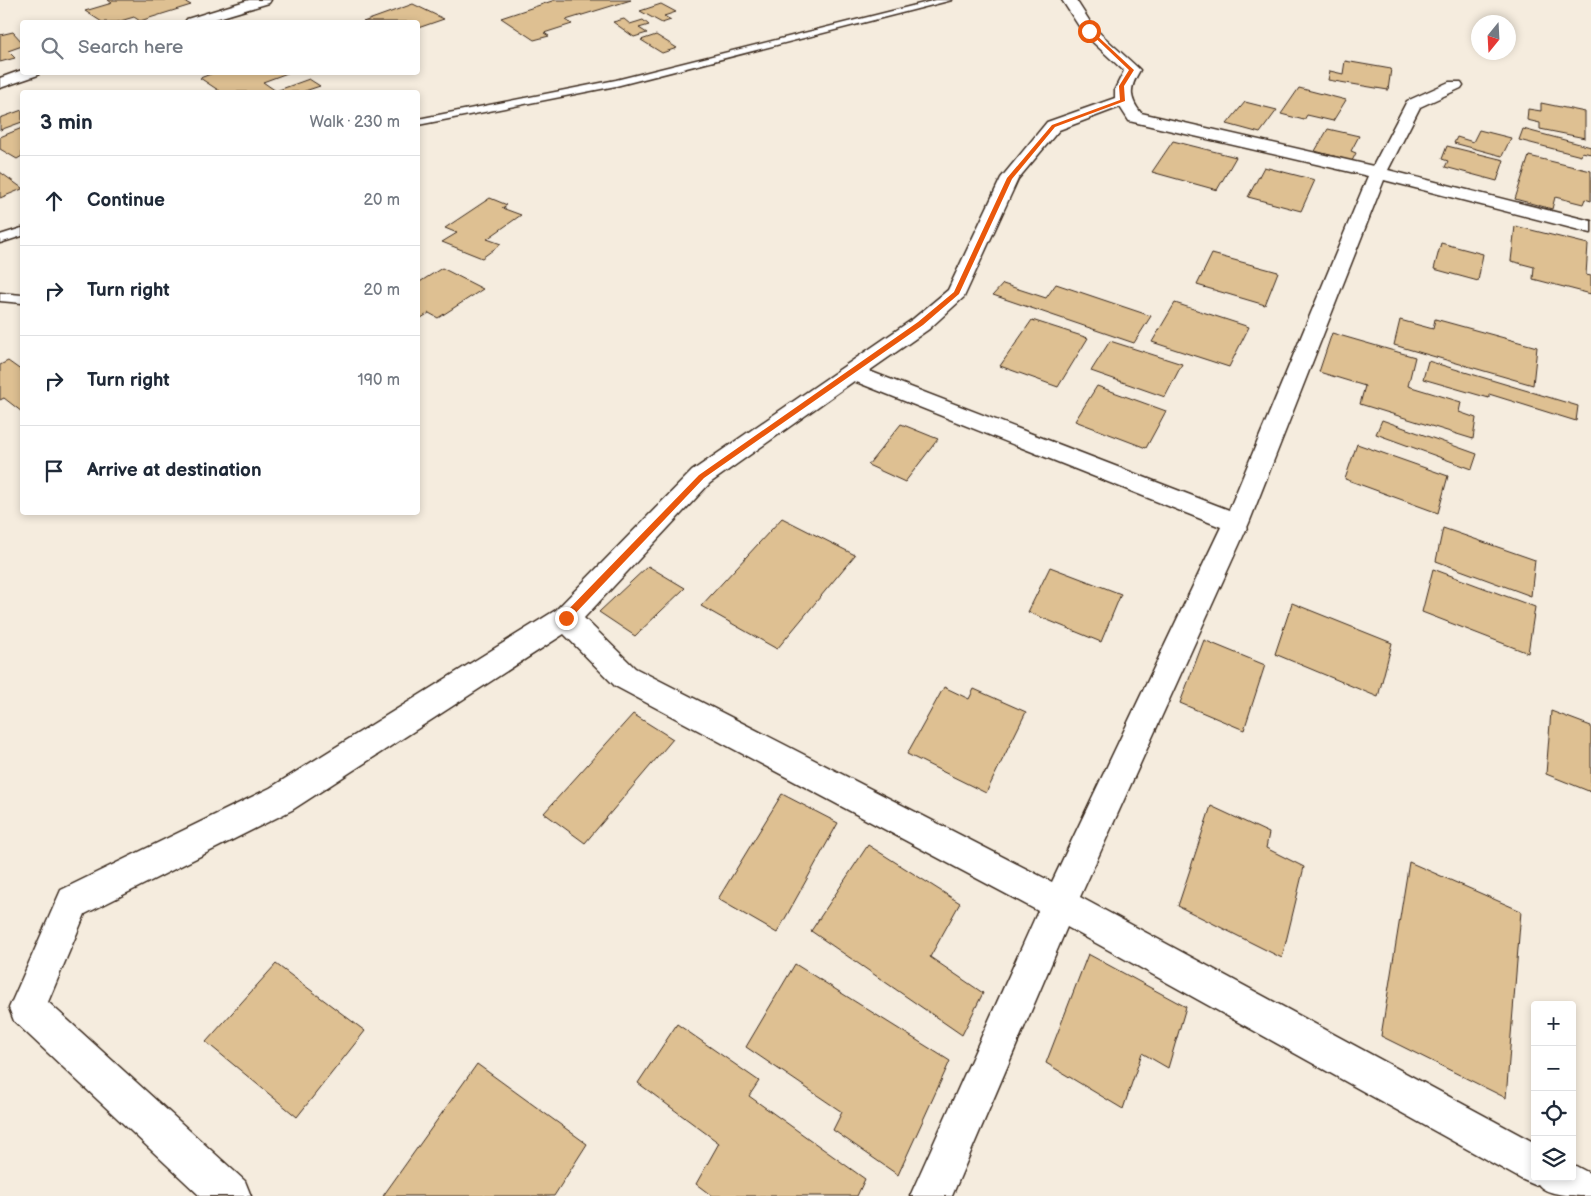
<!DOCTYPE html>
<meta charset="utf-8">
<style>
:root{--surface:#fff;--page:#f6f6f7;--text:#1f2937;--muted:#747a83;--line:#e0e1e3}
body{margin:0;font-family:"Balsamiq Sans",sans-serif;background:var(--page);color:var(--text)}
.controls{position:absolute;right:15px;bottom:15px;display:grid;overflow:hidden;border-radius:5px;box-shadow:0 2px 8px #0003}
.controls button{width:45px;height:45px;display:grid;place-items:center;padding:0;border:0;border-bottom:1px solid var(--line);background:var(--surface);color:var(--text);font:25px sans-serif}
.compass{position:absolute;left:1471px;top:15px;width:45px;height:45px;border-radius:50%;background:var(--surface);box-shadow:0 2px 8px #0003;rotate:198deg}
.stop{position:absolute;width:15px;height:15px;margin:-11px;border:4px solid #ea580c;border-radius:50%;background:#fff}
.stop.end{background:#ea580c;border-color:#fff;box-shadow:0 1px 5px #0008}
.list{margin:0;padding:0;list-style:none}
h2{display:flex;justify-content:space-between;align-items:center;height:65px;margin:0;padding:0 20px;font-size:21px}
h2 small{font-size:16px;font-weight:400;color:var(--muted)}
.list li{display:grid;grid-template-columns:32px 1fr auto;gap:15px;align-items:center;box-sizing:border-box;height:90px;padding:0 20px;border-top:1px solid var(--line)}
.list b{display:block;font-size:19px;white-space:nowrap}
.list em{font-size:16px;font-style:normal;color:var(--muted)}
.icon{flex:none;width:28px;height:28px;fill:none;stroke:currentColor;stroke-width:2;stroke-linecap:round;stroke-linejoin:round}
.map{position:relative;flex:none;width:1591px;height:1196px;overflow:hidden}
.search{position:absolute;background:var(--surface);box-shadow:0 2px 8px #0003;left:20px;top:20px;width:400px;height:55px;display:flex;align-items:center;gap:12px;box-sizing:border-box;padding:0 18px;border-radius:5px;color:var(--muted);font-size:19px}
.panel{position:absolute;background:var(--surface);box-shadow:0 2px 8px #0003;left:20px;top:90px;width:400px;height:425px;border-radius:5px}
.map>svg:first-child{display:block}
</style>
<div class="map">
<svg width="1591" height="1196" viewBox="0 0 1591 1196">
<rect width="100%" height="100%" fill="#f5ecde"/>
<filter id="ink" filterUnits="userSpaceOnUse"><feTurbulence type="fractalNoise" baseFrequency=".02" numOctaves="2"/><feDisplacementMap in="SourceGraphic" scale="10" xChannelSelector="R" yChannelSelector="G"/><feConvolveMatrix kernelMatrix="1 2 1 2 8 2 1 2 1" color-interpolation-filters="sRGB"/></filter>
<g filter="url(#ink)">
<g fill="#dec092" stroke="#3b2a1e">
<path d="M108,0H182L191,5L140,21L134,17L117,22H102L85,11L112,3Z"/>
<path d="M555,0H631L566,20L572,24L544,33L549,36L534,40L501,18Z"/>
<path d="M413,4L444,19L418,28V22H363Z"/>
<path d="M661,4L676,12L664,16L671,20L662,23L640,11Z"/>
<path d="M624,19L630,24L643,20L649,25L639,28L647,33L634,37L613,22Z"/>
<path d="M13,32L22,42V46L8,51L15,58L0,62V35Z"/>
<path d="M656,35L677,48L662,53L641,40Z"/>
<path d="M1345,61L1391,69L1388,90L1328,80L1330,71L1343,74Z"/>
<path d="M216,72H290L263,82L276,91L309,79L320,86L302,92H221L200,78Z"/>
<path d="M1299,88L1346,100L1333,121L1307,115L1304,120L1281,114Z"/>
<path d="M1245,102L1277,110L1260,133L1227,124Z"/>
<path d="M1541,103L1585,112V138L1540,129V123L1527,120L1528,109L1541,111Z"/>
<path d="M22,110V122L0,130V118Z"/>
<path d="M22,128V156L17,159L0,149V137Z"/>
<path d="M1328,129L1359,136L1351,151L1356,153L1352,161L1315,151Z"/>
<path d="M1523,129L1591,147V154L1582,152L1581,156L1519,140Z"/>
<path d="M1479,130L1511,138L1502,156L1454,143L1457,137L1473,142Z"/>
<path d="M1173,141L1236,157L1217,190L1152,172Z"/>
<path d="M1447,146L1504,160L1497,181L1445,167L1448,161L1442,159Z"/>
<path d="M1529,156L1591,171V201L1585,199L1583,204L1555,197L1552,209L1515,199Z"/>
<path d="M1264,167L1315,180L1301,211L1248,197Z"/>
<path d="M0,172L22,188V189L0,198Z"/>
<path d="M490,198L507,205L502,208L521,215L487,239L501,244L482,258L442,242L457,233L445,228Z"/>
<path d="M1515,226L1588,244L1586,275L1591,276V294L1533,279L1534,267L1511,261Z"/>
<path d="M1441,243L1483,254L1478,281L1434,269Z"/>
<path d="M1212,254L1278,272L1265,305L1197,285Z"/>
<path d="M442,268L483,289L438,318L429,313L418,320V283Z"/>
<path d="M1003,284L1046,298L1056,284L1151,316L1134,343L993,295Z"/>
<path d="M1175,303L1249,327L1229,367L1152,342Z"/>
<path d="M1435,319L1537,347L1533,385L1394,345L1400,320L1433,329Z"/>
<path d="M1032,320L1088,338L1058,387L1000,366Z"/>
<path d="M1332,333L1415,357L1408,386L1461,402L1459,412L1476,418L1473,439L1360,404L1365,386L1319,372Z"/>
<path d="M1110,341L1182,364L1165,397L1091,371Z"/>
<path d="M8,361L22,371V412L4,398L0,400V365Z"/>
<path d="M1428,361L1578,406L1576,421L1489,394V398L1423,379Z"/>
<path d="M1097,386L1166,411L1146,448L1075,421Z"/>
<path d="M1382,420L1477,454L1472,469L1376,434Z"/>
<path d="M901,424L938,439L905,482L868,465Z"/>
<path d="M1357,444L1448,476L1438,513L1345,479Z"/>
<path d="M782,518L855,555L777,649L701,606Z"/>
<path d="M1443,528L1535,560L1531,596L1436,561Z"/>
<path d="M648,566L685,588L635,636L599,612Z"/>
<path d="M1050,567L1121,594L1101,642L1028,612Z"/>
<path d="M1433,569L1535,607L1528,653L1422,612Z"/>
<path d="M1292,603L1392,643L1378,697L1275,654Z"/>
<path d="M1204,640L1265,665L1244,730L1180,703Z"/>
<path d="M944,687L969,699L974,689L1026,712L986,793L907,754Z"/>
<path d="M1551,711L1591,726V792L1546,774Z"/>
<path d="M633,714L673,739L585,843L544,813Z"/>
<path d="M782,794L838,823L777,933L718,899Z"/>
<path d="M1211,806L1269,833L1266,848L1304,867L1282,958L1178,906Z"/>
<path d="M868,845L960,903L930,957L983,993L962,1035L811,931Z"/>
<path d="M1409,862L1521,911L1506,1098L1381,1036Z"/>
<path d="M1088,954L1186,1007L1168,1068L1142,1053L1123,1109L1046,1063Z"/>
<path d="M276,964L365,1031L297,1117L206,1042Z"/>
<path d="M795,964L950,1061L898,1175L833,1130L842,1112L746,1047Z"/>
<path d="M677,1024L759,1081L749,1096L865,1179L857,1196H712L696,1184L719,1143L638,1083Z"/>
<path d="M477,1064L587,1144L554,1196H383Z"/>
</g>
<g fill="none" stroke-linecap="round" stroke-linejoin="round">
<g stroke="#3b2a1e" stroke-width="3">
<g id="service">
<path d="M936,0H952L616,86L418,125V119L616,80Z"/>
<path d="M22,228V236L0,243V235Z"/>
<path d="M0,293L22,295V303L0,301Z"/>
</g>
</g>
<g stroke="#3b2a1e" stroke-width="3">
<path id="minor" d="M1062,0H1076L1094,28L1137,67L1140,70C1130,87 1128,97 1141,113L1373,166L1407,101L1449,82H1461L1463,85L1461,88L1420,107L1388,170L1591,221V233L1384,180L1249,523L1080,897L1535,1143V1177H1572V1164L1591,1174V1196C1574,1196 1546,1196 1538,1184L1535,1185L1521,1179L1067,927L952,1196H910L1038,911L615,686L564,634L292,810L85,914L48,1002L245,1181L251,1196H200L14,1021L9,1008L61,890L270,788L556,610L692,471L913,319L948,290L1001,178L1047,122L1115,98V89L1124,71L1084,34ZM1120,107L1129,121L1368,176L1229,510L869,371L929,329L964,297L1018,179L1059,130ZM854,381L1221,527L1052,882L635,668L584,618L710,483Z"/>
</g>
<g stroke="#3b2a1e" stroke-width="3">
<g id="tertiary">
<path d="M249,0H271L269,3L205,22H185L187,19Z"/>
<path d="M22,70V72H39L38,75L0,88V78Z"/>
</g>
</g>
<use href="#service" fill="#fff" fill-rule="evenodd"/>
<use href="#minor" fill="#fff" fill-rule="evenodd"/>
<use href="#tertiary" fill="#fff" fill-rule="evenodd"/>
</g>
</g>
<path fill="#ea580c" d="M1087,30H1091L1134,70L1124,86L1125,101L1055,127L1012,179L959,294L923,325L704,478L569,620H563V615L699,475L918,322L954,292L1007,178L1052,125L1120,100L1119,86L1129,70Z"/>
</svg>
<div class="controls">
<button>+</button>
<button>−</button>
<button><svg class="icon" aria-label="locate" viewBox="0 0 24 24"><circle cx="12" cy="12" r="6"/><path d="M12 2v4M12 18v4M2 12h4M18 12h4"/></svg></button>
<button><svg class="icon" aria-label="layers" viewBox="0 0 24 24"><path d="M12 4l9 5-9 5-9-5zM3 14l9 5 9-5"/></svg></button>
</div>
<svg class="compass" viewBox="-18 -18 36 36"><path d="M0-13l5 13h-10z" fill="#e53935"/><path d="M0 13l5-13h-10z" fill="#747a83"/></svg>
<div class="stop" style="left:1089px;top:31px"></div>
<div class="stop end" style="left:566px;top:618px"></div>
<div class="search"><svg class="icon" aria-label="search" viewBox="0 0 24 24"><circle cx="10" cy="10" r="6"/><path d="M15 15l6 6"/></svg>Search here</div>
<section class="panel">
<h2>3 min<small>Walk · 230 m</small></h2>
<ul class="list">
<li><svg class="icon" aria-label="ahead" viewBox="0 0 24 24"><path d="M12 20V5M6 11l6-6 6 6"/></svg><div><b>Continue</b></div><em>20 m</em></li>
<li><svg class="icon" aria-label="right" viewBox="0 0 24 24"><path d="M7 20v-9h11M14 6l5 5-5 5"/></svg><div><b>Turn right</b></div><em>20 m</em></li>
<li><svg class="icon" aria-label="right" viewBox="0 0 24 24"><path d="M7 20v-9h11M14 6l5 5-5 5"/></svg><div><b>Turn right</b></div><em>190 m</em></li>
<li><svg class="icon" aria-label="arrive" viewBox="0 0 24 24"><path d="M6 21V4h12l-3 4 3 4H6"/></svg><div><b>Arrive at destination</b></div></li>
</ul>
</section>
</div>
